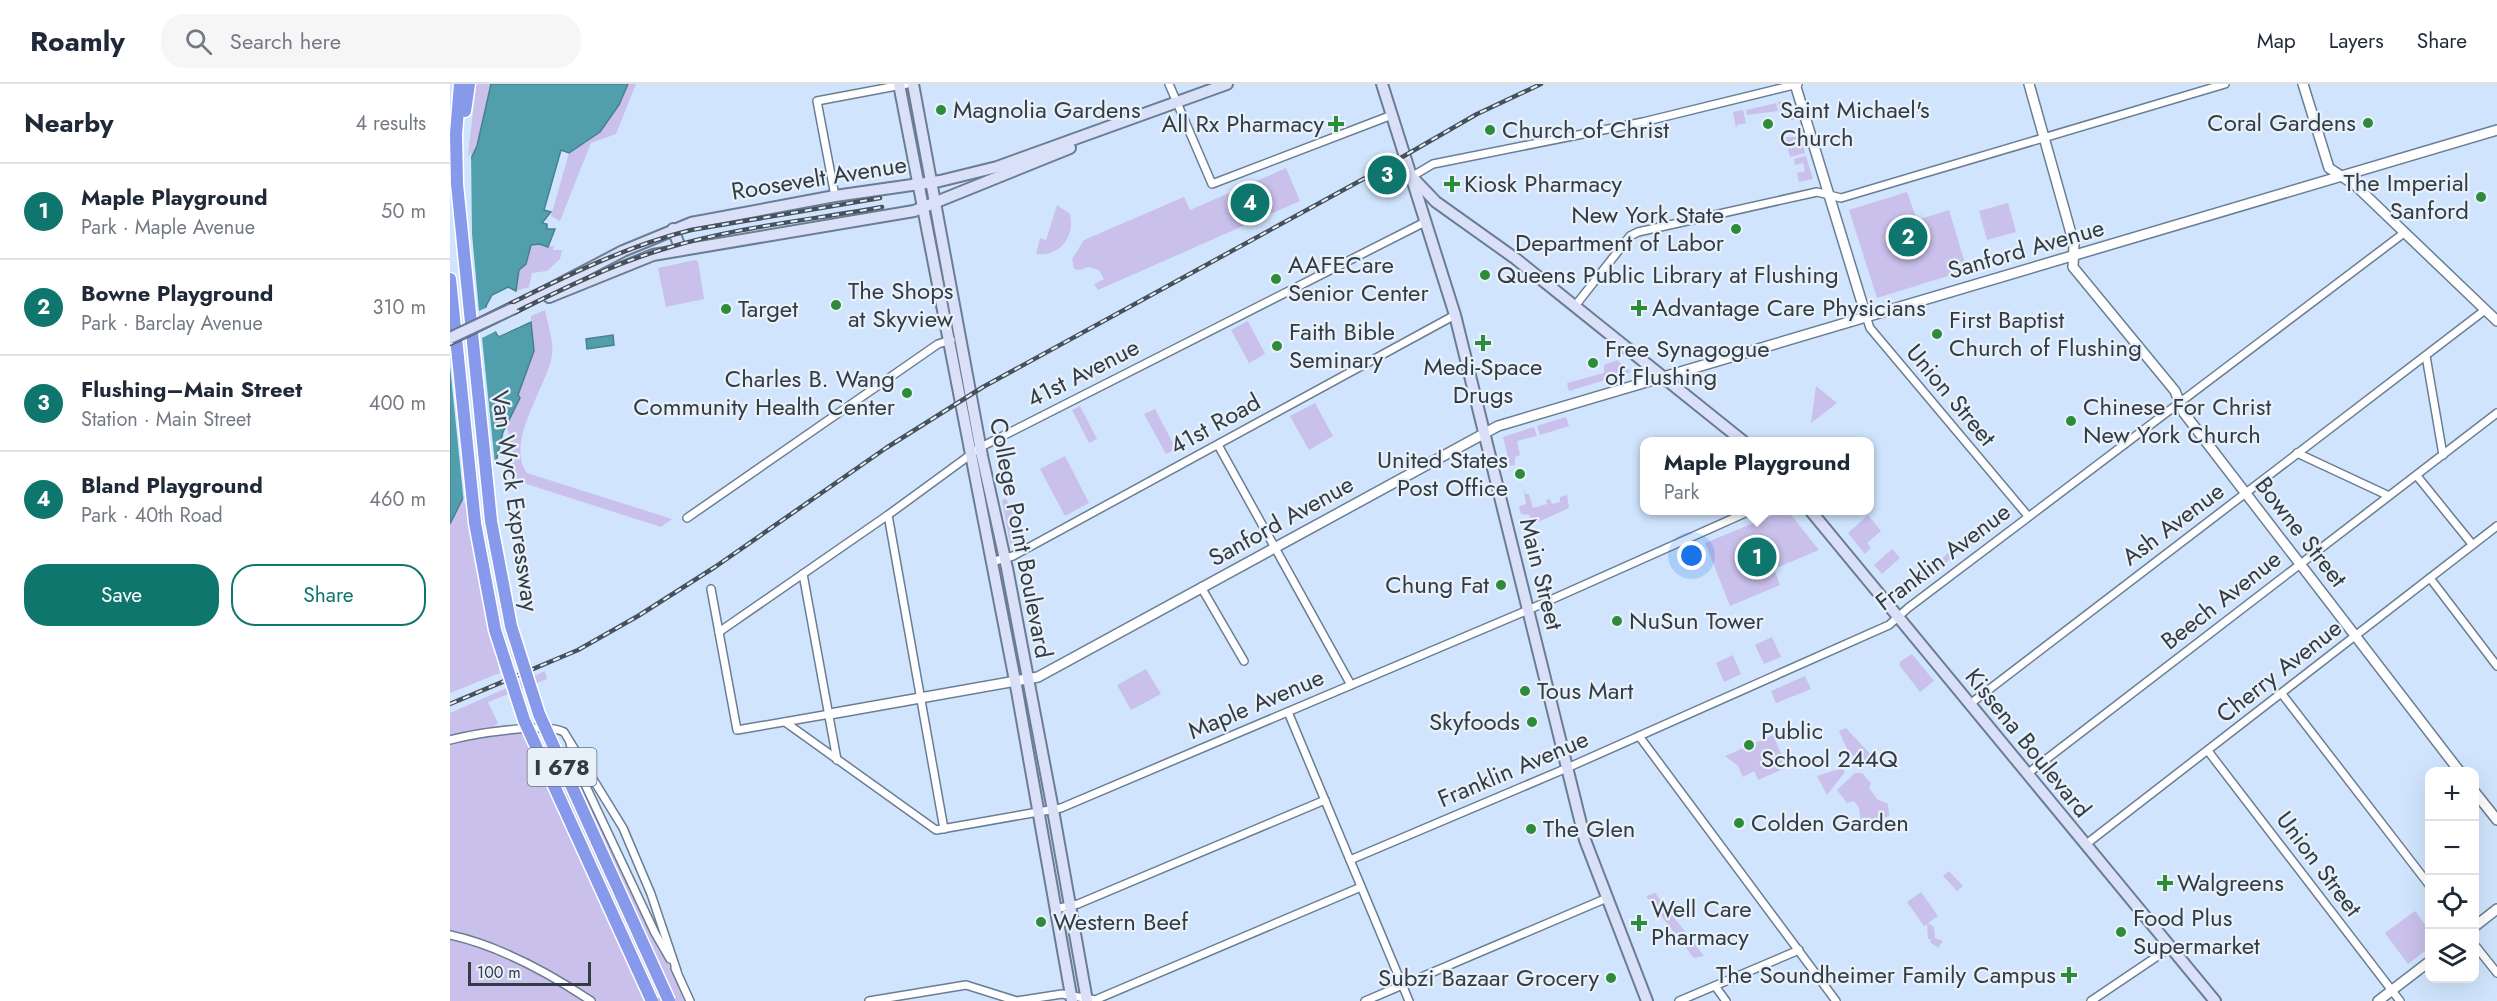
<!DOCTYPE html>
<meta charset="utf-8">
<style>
:root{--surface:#fff;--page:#f6f6f7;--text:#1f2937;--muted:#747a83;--line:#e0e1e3;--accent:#0f766e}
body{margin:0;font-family:Jost,sans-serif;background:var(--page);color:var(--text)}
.controls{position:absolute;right:18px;bottom:18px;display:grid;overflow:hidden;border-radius:12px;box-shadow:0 6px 24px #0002}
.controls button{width:54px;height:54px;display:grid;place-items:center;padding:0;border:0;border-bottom:2px solid var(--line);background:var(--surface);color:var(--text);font:30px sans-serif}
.scale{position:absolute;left:18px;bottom:15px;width:123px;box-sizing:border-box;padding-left:6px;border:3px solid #333b45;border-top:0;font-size:16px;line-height:21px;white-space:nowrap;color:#333b45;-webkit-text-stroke:4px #e8f0fa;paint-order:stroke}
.you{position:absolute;left:1242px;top:472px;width:21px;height:21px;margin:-15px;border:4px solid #fff;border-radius:50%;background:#1a73e8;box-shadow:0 0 0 9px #1a73e833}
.badge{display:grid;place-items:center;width:39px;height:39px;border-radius:50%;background:var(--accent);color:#fff;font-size:20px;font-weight:700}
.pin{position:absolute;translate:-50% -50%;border:3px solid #fff;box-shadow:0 2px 6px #0006}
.popup{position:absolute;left:1190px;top:353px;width:234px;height:78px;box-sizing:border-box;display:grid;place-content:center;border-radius:12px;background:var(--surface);filter:drop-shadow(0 2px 4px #0005);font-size:20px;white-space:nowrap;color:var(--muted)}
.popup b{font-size:22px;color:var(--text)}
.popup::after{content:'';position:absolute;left:50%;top:100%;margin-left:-12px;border:12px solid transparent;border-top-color:var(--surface)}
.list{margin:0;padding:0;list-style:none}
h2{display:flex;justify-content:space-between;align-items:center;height:78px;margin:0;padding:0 24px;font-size:26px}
h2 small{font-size:20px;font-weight:400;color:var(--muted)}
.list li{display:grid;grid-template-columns:39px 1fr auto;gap:18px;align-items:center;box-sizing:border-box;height:96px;padding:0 24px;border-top:2px solid var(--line)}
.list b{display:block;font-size:22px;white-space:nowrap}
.list p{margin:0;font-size:20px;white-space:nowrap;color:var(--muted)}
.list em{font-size:20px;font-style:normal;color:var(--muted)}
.actions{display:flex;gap:12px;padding:18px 24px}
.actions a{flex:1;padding:14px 0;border:2px solid var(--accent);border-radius:24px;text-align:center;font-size:21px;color:var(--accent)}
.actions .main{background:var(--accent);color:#fff}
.icon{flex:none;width:33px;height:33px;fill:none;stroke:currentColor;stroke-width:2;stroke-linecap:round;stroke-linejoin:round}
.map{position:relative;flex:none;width:2047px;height:917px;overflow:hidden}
header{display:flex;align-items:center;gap:36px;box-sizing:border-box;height:84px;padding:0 30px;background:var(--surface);border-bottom:2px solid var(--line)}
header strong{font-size:28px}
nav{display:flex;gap:33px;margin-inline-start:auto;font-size:21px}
.search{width:420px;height:54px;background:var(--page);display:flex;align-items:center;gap:15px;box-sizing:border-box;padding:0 21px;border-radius:24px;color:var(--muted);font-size:22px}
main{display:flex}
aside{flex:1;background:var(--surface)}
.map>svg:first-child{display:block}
</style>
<header>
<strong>Roamly</strong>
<div class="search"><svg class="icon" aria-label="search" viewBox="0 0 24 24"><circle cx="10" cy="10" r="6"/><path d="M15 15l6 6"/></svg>Search here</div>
<nav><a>Map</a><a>Layers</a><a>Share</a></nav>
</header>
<main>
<aside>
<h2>Nearby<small>4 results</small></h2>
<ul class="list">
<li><span class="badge">1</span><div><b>Maple Playground</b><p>Park · Maple Avenue</p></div><em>50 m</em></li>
<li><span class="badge">2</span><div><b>Bowne Playground</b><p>Park · Barclay Avenue</p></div><em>310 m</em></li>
<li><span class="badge">3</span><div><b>Flushing–Main Street</b><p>Station · Main Street</p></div><em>400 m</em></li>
<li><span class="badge">4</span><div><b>Bland Playground</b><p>Park · 40th Road</p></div><em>460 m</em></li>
</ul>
<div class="actions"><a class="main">Save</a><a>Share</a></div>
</aside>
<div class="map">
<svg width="2047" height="917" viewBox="0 0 2047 917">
<rect width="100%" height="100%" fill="#d0e5fd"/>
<g fill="#c9c0eb">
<path d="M26,0H51L36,50L17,81Z"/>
<path d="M178,0H186L166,50L141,59L110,137L101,132L119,69L150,48L169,21Z"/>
<path d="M1339,16L1344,36H1341L1340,30L1331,31L1328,18Z"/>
<path d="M1326,19L1328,27L1297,31L1296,26Z"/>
<path d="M1293,26L1296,39L1287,41L1286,44L1283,28Z"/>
<path d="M1338,53H1351L1355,69L1340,73L1335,54Z"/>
<path d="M1356,72L1363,95L1349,98L1347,89L1355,87L1353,79L1345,81L1344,75Z"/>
<path d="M836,84L850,117L648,206L644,200L654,195L649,186L638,183L630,186L624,185L622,175L634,156L734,113L740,126Z"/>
<path d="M1457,108L1467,136L1499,126L1517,186L1427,214L1399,126Z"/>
<path d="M1558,119L1566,148L1537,156L1529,127Z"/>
<path d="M607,121L620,130C625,153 610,173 586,170L590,154L596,156Z"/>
<path d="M89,160L93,163L104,162L103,166H112L110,175L97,187L82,189L79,203L66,207L69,186L81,161Z"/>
<path d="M245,176L248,177L254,215L216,223L208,184Z"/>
<path d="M95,226C98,240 104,258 102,272C95,306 55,358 77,389L222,435L211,443L64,396L57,340L52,350L71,243L81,238V232Z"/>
<path d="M798,237L815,270L799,279L781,246Z"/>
<path d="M1167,276L1181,288L1119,307L1117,299L1154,289V281Z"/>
<path d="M1366,302L1387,319L1361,339Z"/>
<path d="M865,319L883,352L859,366L840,332Z"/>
<path d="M630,322L647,355L639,359L622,326Z"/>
<path d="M705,325L726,365L716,370L694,330Z"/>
<path d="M1116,333L1119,342L1090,351L1087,342Z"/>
<path d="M1084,343L1087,352L1067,357L1070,371L1065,373V381L1060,382L1053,353Z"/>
<path d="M615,372L639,419L615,432L590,385Z"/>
<path d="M19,402V430L50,589L0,609V440Z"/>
<path d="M1073,402L1075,410H1079L1083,424L1097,420L1096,416L1100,415L1102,420L1110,418V413L1117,411L1119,424L1088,438L1087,435L1078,439L1080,431L1071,430L1069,422L1076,420Z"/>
<path d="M556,415L576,455L564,461L560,459L552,416Z"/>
<path d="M1333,427H1338L1369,466L1324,485L1330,501L1280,522L1255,459Z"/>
<path d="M1418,431L1431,447L1417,459L1421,464L1415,470L1398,449Z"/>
<path d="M1442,465L1450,474L1432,490L1424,481Z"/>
<path d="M1502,466L1506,471L1453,510L1451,508Z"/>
<path d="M1322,553L1331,573L1314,580L1305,561Z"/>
<path d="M1462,570L1484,597L1470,608L1450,582V578Z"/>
<path d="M1283,571L1291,590L1274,598L1266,579Z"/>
<path d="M696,585L711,610L681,626L667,601Z"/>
<path d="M95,587L97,595L38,618L48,639L44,642L62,641L120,681L152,743L188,823L225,893L234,917H0V629Z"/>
<path d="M1355,592L1361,605L1326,619L1321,607Z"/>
<path d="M1396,644L1422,672L1411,681L1397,665L1389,647Z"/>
<path d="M1323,651L1337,683L1308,696L1304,687L1293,693L1288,682L1275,672Z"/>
<path d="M1392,684L1395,688L1377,711L1367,692Z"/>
<path d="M1405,689H1412L1421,699L1419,704L1427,715L1438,720L1439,732L1428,736L1424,744L1411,741L1409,724L1404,717L1397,719L1387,706Z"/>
<path d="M1499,787L1513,802L1507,807L1493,792Z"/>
<path d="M1471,808L1488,832L1478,839L1484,843L1485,854L1493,857L1488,864L1480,858L1481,855H1478L1477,840L1474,842L1457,818Z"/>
<path d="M1205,809L1254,872L1244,874L1196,812Z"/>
<path d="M1965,827L1979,846V864L1958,880L1935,849Z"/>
</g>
<g fill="#519fac" stroke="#48818d" stroke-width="1.5">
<path d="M41,0H178L169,21L150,48L119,69L111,66L94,126L101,128L92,139L97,140V145H105L98,163L89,160L81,161L76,180L69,186L66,207L58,203L42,211L36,222L47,251L50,252L81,238L84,267L68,311L70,314L53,348L47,374L19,402L0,440V119L27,62Z"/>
<path d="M163,251L164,261L137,265L136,255Z"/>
</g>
<path fill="#d0e5fd" d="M21,67L22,150L29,227L40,222L50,249L77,239L49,252L46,247L32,254L45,380L22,404L14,420L0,282V112Z"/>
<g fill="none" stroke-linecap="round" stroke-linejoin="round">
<g stroke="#6a7d93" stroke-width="10">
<g id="minor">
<path d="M719,0L762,100L942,31"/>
<path d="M961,93L983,80L1193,38L1348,0"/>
<path d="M385,112L367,17L457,0"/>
<path d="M1125,222L1180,152L1188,148L1367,108L1391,114L1775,0"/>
<path d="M1416,232L1420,244L1578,432"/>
<path d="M1976,272L1993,371"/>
<path d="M768,361L901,601"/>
<path d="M1847,369L1937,411"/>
<path d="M1967,392L2022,460"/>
<path d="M438,431L494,745"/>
<path d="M237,434L488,260L501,256"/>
<path d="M541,478L563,472L1005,231"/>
<path d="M353,490L387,676"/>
<path d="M1980,494L2047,582"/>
<path d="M751,503L794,577"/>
<path d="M261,505L287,646L380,630"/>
<path d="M269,548L438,431L531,363L975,138"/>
<path d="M1832,610L1980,802"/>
<path d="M1520,620L2035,226"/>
<path d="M838,628L959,917"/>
<path d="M335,638L486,746L611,724L1078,526L1302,426"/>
<path d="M1189,652L1386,917"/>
<path d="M0,656C22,650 95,638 114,648L173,744L201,810L227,887"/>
<path d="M120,659L124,677L205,849L220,875"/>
<path d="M1758,667L1950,917"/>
<path d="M1577,690L2047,329"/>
<path d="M1635,761L2047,442"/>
<path d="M900,776L1117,684L1439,541L1458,524L1954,149"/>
<path d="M605,825L628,820L875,716"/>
<path d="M0,851C50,862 99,889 141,917"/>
<path d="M2024,860L2047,889"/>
<path d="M225,884L240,917"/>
<path d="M1265,902L1276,917"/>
<path d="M419,917L516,901L567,917L612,910L645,916L911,803"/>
<path d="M915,917L1157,814"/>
<path d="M1229,917L1349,866"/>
<path d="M1641,917L1721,863"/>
</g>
</g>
<g stroke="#6a7d93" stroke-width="12">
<g id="tertiary">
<path d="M1345,0L1416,232"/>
<path d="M1579,0L1624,160L1623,183L1725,307L1734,329L2010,688"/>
<path d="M1853,0L1879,84L1905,101L2047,237"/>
<path d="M380,630L588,593L1048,342L2047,46"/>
<path d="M2024,707L2047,736"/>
<path d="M2024,843L2047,825"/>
<path d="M1928,917L1980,877"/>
</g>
</g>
<g stroke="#6a7d93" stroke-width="14">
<g id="secondary">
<path d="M449,0L567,607L622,917"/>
<path d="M463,0L532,372L557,484L603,726L637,917"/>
<path d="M932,0L1005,231L1135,756L1197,917"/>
<path d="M964,95L986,118L1066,175L1294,358"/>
<path d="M223,145L231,166"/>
<path d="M99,213L203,171L464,127L620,64"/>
<path d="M62,225L173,167L241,139L385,112L490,97L547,83L777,0"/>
<path d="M1360,426L1765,917"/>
</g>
</g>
<g stroke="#fff" stroke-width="15">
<g id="motorway">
<path d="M10,0L6,50L7,100L41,437"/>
<path d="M15,27L19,0"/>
<path d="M0,195L25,439"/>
</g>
</g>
<use href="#minor" stroke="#fff" stroke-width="7"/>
<use href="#tertiary" stroke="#fff" stroke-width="9"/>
<use href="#secondary" stroke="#dbe0f9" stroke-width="10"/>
<use href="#motorway" stroke="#8799ea" stroke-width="12"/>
<g stroke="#47515c" stroke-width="4.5">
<g id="rail">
<path d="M0,249C78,212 157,167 241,146L430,114"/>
<path d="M0,260C71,227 142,186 217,164C286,143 361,136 432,123"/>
<path d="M0,620L128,566L188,532L265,483L436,364L533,303L928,87L1027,30L1091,0"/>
</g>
</g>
<use href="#rail" stroke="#e8f0fa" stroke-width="2" stroke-dasharray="7" stroke-linecap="butt"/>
<g stroke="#6a7d93" stroke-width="14" stroke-linecap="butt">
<path id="secondary-bridge" d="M0,254L62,225"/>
</g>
<g stroke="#fff" stroke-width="15" stroke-linecap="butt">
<g id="motorway-bridge">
<path d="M41,437L61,542L89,630L219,917"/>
<path d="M25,439L45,546L74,636L202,917"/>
</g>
</g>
<use href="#secondary-bridge" stroke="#dbe0f9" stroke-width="10"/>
<use href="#motorway-bridge" stroke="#8799ea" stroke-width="12"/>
</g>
<g fill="#2f8b3c" stroke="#e8f0fa" stroke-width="2">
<circle cx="491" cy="26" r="6"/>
<circle cx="1918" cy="39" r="6"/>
<path d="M883 31h6v6h6v6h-6v6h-6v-6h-6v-6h6z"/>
<circle cx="1318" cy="40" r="6"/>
<circle cx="1040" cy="46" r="6"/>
<path d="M999 91h6v6h6v6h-6v6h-6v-6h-6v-6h6z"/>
<circle cx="2031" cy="113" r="6"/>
<circle cx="1286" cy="145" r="6"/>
<circle cx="1035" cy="191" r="6"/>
<circle cx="826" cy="195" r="6"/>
<circle cx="386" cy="221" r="6"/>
<path d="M1186 215h6v6h6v6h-6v6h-6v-6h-6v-6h6z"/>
<circle cx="276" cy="225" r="6"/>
<circle cx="1487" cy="250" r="6"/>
<path d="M1030 250h6v6h6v6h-6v6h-6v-6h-6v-6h6z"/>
<circle cx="827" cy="262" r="6"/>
<circle cx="1143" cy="279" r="6"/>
<circle cx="457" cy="309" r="6"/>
<circle cx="1621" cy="337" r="6"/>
<circle cx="1070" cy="390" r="6"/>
<circle cx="1051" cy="501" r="6"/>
<circle cx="1167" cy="537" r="6"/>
<circle cx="1075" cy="607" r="6"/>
<circle cx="1082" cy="638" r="6"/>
<circle cx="1299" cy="661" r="6"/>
<circle cx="1289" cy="739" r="6"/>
<circle cx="1081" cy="745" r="6"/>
<path d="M1712 790h6v6h6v6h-6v6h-6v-6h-6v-6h6z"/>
<circle cx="591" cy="838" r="6"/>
<path d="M1186 830h6v6h6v6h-6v6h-6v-6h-6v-6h6z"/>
<circle cx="1671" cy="848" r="6"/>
<path d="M1616 882h6v6h6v6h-6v6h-6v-6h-6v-6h6z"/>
<circle cx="1161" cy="894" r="6"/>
</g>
<g text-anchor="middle" stroke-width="4.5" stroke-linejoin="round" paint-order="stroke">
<rect fill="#e8f0fa" stroke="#69717b" stroke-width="1.5" x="77.5" y="664" width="69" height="38" rx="4.5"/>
<g font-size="22" font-weight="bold" fill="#333b45">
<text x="112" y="691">I 678</text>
</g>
<g font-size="24" fill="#333b45" stroke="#e8f0fa" text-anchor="start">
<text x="503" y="34">Magnolia Gardens</text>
<text x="1330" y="34">Saint Michael's<tspan x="1330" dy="28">Church</tspan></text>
<text x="1906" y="47" text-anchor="end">Coral Gardens</text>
<text x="874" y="48" text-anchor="end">All Rx Pharmacy</text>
<text x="1052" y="54">Church of Christ</text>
<text x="2019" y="107" text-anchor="end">The Imperial<tspan x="2019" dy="28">Sanford</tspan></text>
<text x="1014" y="108">Kiosk Pharmacy</text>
<text x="1274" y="139" text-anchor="end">New York State<tspan x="1274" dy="28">Department of Labor</tspan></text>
<text x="838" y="189">AAFECare<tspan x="838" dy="28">Senior Center</tspan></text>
<text x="1047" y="199">Queens Public Library at Flushing</text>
<text x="398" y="215">The Shops<tspan x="398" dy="28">at Skyview</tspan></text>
<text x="1202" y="232">Advantage Care Physicians</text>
<text x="288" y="233">Target</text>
<text x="1499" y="244">First Baptist<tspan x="1499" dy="28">Church of Flushing</tspan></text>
<text x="839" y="256">Faith Bible<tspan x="839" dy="28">Seminary</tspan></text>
<text x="1155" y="273">Free Synagogue<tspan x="1155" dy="28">of Flushing</tspan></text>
<text x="1033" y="291" text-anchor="middle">Medi-Space<tspan x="1033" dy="28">Drugs</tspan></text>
<text x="445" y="303" text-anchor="end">Charles B. Wang<tspan x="445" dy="28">Community Health Center</tspan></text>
<text x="1633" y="331">Chinese For Christ<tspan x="1633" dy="28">New York Church</tspan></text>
<text x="1058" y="384" text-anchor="end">United States<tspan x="1058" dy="28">Post Office</tspan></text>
<text x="1039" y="509" text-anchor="end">Chung Fat</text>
<text x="1179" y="545">NuSun Tower</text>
<text x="1087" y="615">Tous Mart</text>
<text x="1070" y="646" text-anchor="end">Skyfoods</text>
<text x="1311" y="655">Public<tspan x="1311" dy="28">School 244Q</tspan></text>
<text x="1301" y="747">Colden Garden</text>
<text x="1093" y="753">The Glen</text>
<text x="1727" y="807">Walgreens</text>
<text x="1201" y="833">Well Care<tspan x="1201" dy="28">Pharmacy</tspan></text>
<text x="1683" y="842">Food Plus<tspan x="1683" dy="28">Supermarket</tspan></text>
<text x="603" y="846">Western Beef</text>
<text x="1606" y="899" text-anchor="end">The Soundheimer Family Campus</text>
<text x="1149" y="902" text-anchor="end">Subzi Bazaar Grocery</text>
</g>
<g font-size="24" fill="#333b45" stroke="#e8f0fa">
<text transform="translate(369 94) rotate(-9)" y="8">Roosevelt Avenue</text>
<text transform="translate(1576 165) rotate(-16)" y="8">Sanford Avenue</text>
<text transform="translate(633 289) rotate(-27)" y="8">41st Avenue</text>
<text transform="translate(1501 311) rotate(50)" y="8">Union Street</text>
<text transform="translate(765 340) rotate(-29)" y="8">41st Road</text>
<text transform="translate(65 417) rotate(82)" y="8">Van Wyck Expressway</text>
<text transform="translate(831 437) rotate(-29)" y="8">Sanford Avenue</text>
<text transform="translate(1723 440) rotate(-37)" y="8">Ash Avenue</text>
<text transform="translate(1851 448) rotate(52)" y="8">Bowne Street</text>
<text transform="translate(571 454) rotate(79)" y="8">College Point Boulevard</text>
<text transform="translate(1493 473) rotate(-37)" y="8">Franklin Avenue</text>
<text transform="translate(1091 490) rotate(76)" y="8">Main Street</text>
<text transform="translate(1771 516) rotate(-38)" y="8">Beech Avenue</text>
<text transform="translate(1829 587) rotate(-38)" y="8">Cherry Avenue</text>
<text transform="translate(806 620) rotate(-23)" y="8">Maple Avenue</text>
<text transform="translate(1578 659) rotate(51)" y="8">Kissena Boulevard</text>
<text transform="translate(1063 685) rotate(-23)" y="8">Franklin Avenue</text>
<text transform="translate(1869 780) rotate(53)" y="8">Union Street</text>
</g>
</g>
</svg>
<div class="controls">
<button>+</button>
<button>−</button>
<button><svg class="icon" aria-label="locate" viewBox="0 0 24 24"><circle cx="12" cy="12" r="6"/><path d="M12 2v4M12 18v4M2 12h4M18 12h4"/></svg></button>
<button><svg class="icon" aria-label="layers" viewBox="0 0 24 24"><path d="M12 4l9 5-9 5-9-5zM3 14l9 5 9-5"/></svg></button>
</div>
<div class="scale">100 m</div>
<div class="you"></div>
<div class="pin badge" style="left:1307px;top:473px">1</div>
<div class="popup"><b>Maple Playground</b>Park</div>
<div class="pin badge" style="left:1458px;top:153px">2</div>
<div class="pin badge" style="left:937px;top:91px">3</div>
<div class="pin badge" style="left:800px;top:119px">4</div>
</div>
</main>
